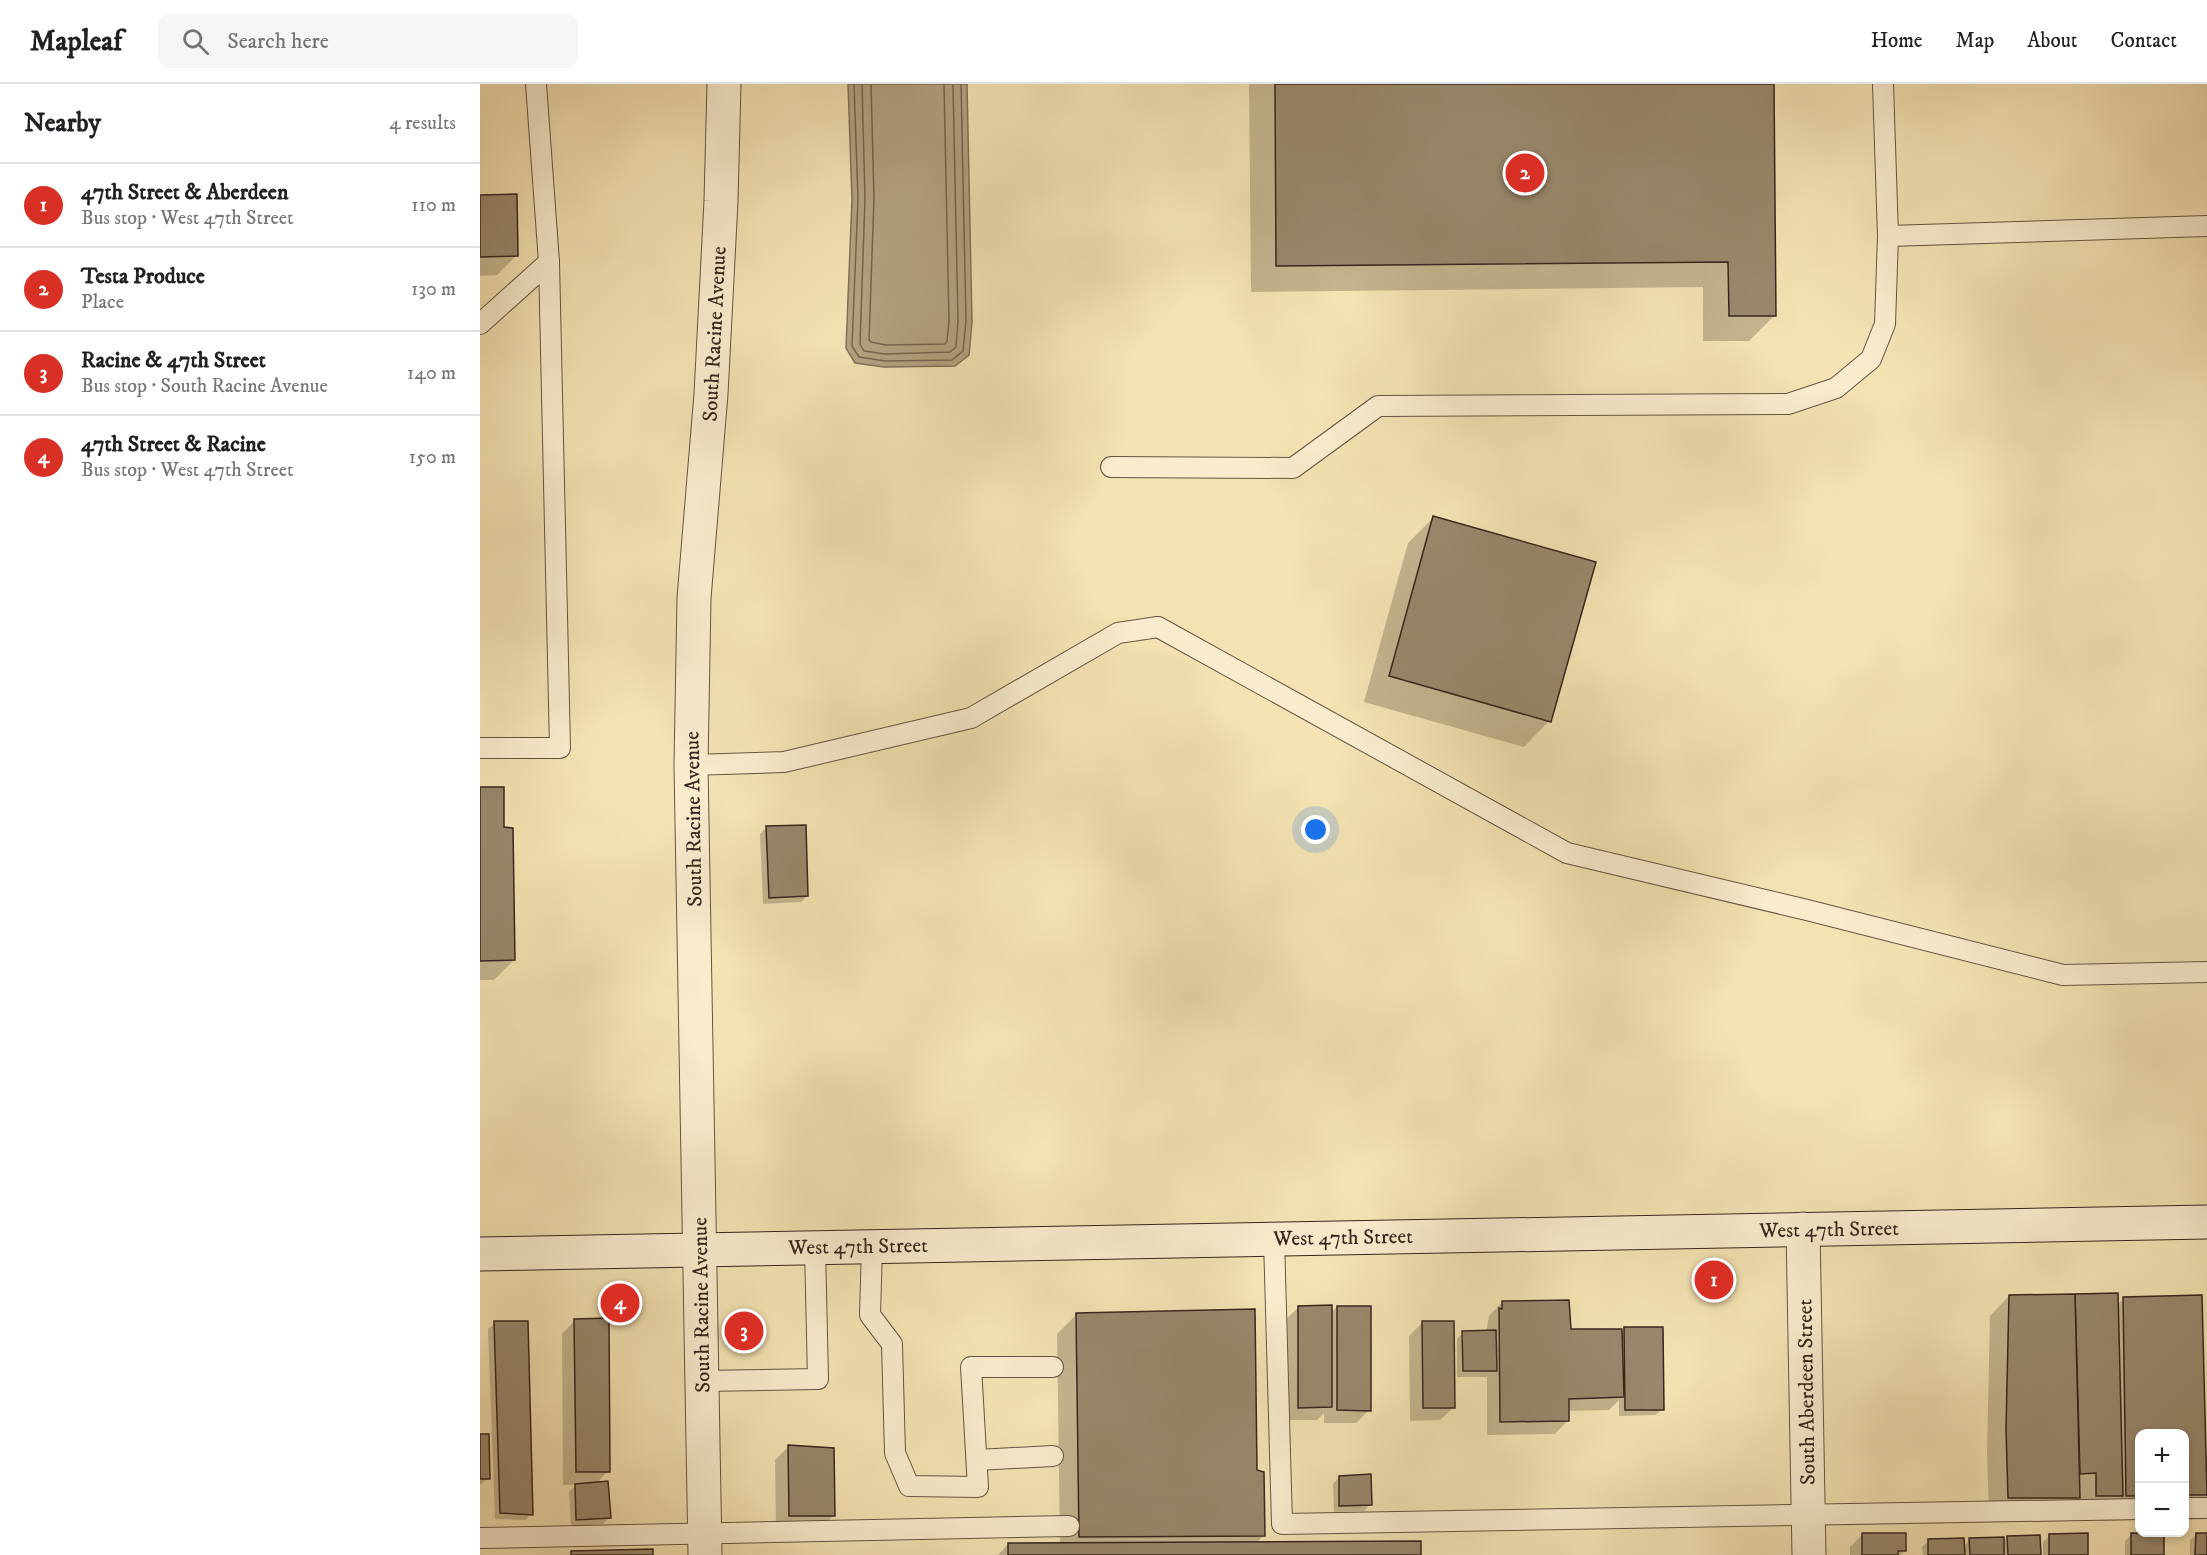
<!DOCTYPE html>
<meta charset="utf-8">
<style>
:root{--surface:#fff;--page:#f6f6f6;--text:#202124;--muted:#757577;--line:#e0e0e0;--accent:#d93025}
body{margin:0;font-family:"IM FELL DW Pica",serif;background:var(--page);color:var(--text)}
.controls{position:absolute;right:18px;bottom:18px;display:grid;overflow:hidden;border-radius:12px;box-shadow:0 3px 9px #0003}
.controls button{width:54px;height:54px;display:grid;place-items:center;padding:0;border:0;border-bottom:2px solid var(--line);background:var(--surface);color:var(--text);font:30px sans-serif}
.you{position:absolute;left:836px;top:746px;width:21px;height:21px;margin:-15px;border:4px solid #fff;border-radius:50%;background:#1a73e8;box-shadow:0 0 0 9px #1a73e833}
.badge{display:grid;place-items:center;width:39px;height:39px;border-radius:50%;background:var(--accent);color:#fff;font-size:20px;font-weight:700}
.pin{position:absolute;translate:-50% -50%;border:3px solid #fff;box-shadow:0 2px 6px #0006}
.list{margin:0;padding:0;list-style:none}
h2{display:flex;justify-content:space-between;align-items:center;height:78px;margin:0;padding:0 24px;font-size:26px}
h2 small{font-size:20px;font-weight:400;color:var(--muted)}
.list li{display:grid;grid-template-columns:39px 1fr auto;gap:18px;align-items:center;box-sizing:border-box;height:84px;padding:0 24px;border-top:2px solid var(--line)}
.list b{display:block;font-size:22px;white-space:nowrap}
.list p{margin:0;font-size:20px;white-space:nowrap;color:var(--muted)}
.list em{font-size:20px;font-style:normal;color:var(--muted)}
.icon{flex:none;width:33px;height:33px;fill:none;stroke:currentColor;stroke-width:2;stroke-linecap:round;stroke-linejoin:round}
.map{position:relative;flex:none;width:1727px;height:1471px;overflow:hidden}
header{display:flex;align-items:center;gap:36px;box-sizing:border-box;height:84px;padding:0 30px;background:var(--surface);border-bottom:2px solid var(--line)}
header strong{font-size:28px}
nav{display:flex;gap:33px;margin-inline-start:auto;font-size:21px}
.search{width:420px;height:54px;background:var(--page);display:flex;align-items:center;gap:15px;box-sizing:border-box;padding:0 21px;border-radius:12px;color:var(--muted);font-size:22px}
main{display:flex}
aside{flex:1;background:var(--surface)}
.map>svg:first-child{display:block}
</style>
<header>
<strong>Mapleaf</strong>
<div class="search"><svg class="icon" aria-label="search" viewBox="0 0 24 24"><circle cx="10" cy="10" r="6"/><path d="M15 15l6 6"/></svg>Search here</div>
<nav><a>Home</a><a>Map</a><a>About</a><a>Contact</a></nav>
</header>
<main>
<aside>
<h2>Nearby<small>4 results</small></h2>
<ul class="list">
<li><span class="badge">1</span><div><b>47th Street &amp; Aberdeen</b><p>Bus stop · West 47th Street</p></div><em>110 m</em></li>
<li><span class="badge">2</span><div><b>Testa Produce</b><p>Place</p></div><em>130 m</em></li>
<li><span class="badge">3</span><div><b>Racine &amp; 47th Street</b><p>Bus stop · South Racine Avenue</p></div><em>140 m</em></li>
<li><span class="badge">4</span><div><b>47th Street &amp; Racine</b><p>Bus stop · West 47th Street</p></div><em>150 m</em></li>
</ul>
</aside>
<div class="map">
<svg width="1727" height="1471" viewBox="0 0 1727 1471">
<rect width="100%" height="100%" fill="#f4e2b2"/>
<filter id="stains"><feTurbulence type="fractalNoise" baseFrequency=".00333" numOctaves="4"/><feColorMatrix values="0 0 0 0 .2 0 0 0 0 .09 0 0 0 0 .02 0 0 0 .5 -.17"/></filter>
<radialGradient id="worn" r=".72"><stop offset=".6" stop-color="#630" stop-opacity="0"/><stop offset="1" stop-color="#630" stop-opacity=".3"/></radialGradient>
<path fill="#b4a280" stroke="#82705a" stroke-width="1.5" d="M368,0H487L492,238L489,271L475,282L404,283L375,279L366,264L372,115Z"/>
<g fill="#0003">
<path d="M769,0H1293L1295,231L1269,257H1223V203L771,208Z"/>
<path d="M0,112L37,171L17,191L0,192Z"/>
<path d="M954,433L1069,637L1044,663L884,618L928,459Z"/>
<path d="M0,705L23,744L34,876L14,896H0Z"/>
<path d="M287,743L327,812L321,818L283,820L280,750Z"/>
<path d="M1637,1211V1221L1643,1215L1724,1368H1727V1435L1704,1436V1350H1660V1436L1621,1437V1431L1597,1432V1414L1578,1433H1509L1507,1366L1510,1232L1529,1212Z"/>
<path d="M1022,1218L1089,1247L1141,1249L1145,1245L1182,1325L1176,1331L1139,1332V1316L1129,1326L1088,1327V1336L1075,1350L1007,1351V1293H977V1255L983,1249L1006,1248L1009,1232Z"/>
<path d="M819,1223L850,1230L857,1223L889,1326L876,1339H844V1329L837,1336H805V1236Z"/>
<path d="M597,1230L775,1388L783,1452L776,1459H939V1471H518L528,1460H580L577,1250Z"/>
<path d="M95,1236L128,1387L116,1400L129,1434L123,1440L91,1442L89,1408L96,1401H83L82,1250Z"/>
<path d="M15,1239L51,1430L45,1436L15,1435L8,1245Z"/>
<path d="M942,1239L974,1323L960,1336L930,1337L929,1252Z"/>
<path d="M0,1352L9,1394L0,1401Z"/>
<path d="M308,1363L353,1432L340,1445L296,1444L295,1376Z"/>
<path d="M859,1393L890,1420L884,1427L854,1428L853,1400Z"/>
<path d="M1383,1450L1425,1467L1420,1471H1370V1463Z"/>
<path d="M1717,1450H1727V1471H1710V1456Z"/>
<path d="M1606,1451L1607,1471H1563V1458L1570,1452Z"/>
<path d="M1651,1451H1683V1471H1645V1457Z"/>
<path d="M1528,1453H1559L1560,1471H1443L1442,1463L1449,1457L1483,1463L1490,1456L1523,1458Z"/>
</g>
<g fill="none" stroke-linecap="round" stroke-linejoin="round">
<g stroke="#766450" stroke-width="1.5">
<path d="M374,0L378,115L372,262L379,273L405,277L472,276L483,267L486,237L481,0"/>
<path d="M382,0L385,115L380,260L384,267L405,270L470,268L476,263L478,237L473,0"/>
<path d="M391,0L394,115L389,256L391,258L406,261L465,260L467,257L469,237L464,0"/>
</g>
</g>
<g fill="#99886c" stroke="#372620" stroke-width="1.5">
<path d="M795,0H1294L1296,232H1249L1248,178L796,182Z"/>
<path d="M37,110L38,172L0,173V111Z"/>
<path d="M953,432L1116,478L1071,638L909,592Z"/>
<path d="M0,703H24V743L33,744L35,876L0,877Z"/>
<path d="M326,741L328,812L289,814L286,742Z"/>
<path d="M1638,1209L1643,1412H1616V1389L1600,1390L1595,1210Z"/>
<path d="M1595,1210L1600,1414H1528L1526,1345L1529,1211Z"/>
<path d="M1722,1211L1727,1411H1704V1350H1660V1412H1646L1643,1213Z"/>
<path d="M1089,1216L1091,1245H1142L1144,1313L1089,1315V1337L1020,1338L1019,1224L1022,1225V1217Z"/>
<path d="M852,1221V1323L818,1324V1222Z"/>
<path d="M857,1222H891V1327L857,1326Z"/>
<path d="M775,1225L777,1386L784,1388L785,1452L599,1453L596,1229Z"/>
<path d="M129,1234L130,1388H96L94,1235Z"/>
<path d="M14,1237H48L53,1431L20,1429Z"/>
<path d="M942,1237H974L975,1324H943Z"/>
<path d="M1144,1243H1183L1184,1326H1145Z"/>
<path d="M1016,1246L1017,1287H983L982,1247Z"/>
<path d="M0,1350H9L10,1395H0Z"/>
<path d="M308,1361L354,1364L355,1432H309Z"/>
<path d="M891,1390L892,1421L859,1422V1392Z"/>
<path d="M128,1397L131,1434L96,1436L95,1400Z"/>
<path d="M1382,1449H1426V1467H1418V1471H1382Z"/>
<path d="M1608,1449V1471H1569V1450Z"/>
<path d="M1651,1449L1684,1450V1471H1651Z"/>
<path d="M1716,1449H1727V1471H1715Z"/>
<path d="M1560,1451L1561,1471H1528L1527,1452Z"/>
<path d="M1524,1453V1471H1490L1489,1454Z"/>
<path d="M1484,1454L1485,1471H1448V1455Z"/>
<path d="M941,1457V1471H528V1459Z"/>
<path d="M173,1465V1471H91V1467Z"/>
</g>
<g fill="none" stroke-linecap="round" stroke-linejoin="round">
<g stroke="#654" stroke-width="22">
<g id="service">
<path d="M1408,152L1727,142"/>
<path d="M0,240L69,178"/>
<path d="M631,383L813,384L898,322L1308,320L1356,304L1391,275L1405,240L1408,152L1403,0"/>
<path d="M0,664H80L69,178L56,0"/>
<path d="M211,681L304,678L491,634L638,549L678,543L1087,769L1327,826L1583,891L1727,888"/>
<path d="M794,1155L802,1440L1660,1425"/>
<path d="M392,1162L390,1231L412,1260L415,1369L429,1402L498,1403L491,1283H573"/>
<path d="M222,1297L338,1295L335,1163"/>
<path d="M497,1376L573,1372"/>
<path d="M1704,1424H1727"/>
<path d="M0,1454L589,1442"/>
</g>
</g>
<g stroke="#654" stroke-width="35">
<path id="minor" d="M1323,1145L1329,1471"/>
</g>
<g stroke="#654" stroke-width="35">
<path id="tertiary" d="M225,1471L211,681L214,514L231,310L241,117L244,0"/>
</g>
<g stroke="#372620" stroke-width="35">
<path id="secondary" d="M0,1170L1727,1138"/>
</g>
<use href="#service" stroke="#f8eccd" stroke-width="20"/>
<use href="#minor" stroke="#f8eccd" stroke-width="33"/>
<use href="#tertiary" stroke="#f8eccd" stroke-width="33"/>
<use href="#secondary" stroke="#f8eccd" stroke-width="33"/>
</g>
<g text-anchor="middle" stroke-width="6" stroke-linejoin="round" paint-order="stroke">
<g font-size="21" fill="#372620" stroke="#f8eccd">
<text transform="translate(234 250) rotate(-87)" y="7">South Racine Avenue</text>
<text transform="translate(213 735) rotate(-91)" y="7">South Racine Avenue</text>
<text transform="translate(1349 1145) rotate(-1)" y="7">West 47th Street</text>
<text transform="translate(863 1153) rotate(-1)" y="7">West 47th Street</text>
<text transform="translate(378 1162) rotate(-1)" y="7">West 47th Street</text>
<text transform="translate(221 1221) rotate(-91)" y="7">South Racine Avenue</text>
<text transform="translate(1326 1308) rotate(-91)" y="7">South Aberdeen Street</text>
</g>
</g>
<rect width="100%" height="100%" filter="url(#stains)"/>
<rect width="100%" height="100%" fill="url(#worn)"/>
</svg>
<div class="controls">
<button>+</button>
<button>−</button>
</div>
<div class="you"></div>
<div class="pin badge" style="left:1234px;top:1196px">1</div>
<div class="pin badge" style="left:1045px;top:89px">2</div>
<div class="pin badge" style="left:264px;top:1247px">3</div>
<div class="pin badge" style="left:140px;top:1219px">4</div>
</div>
</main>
